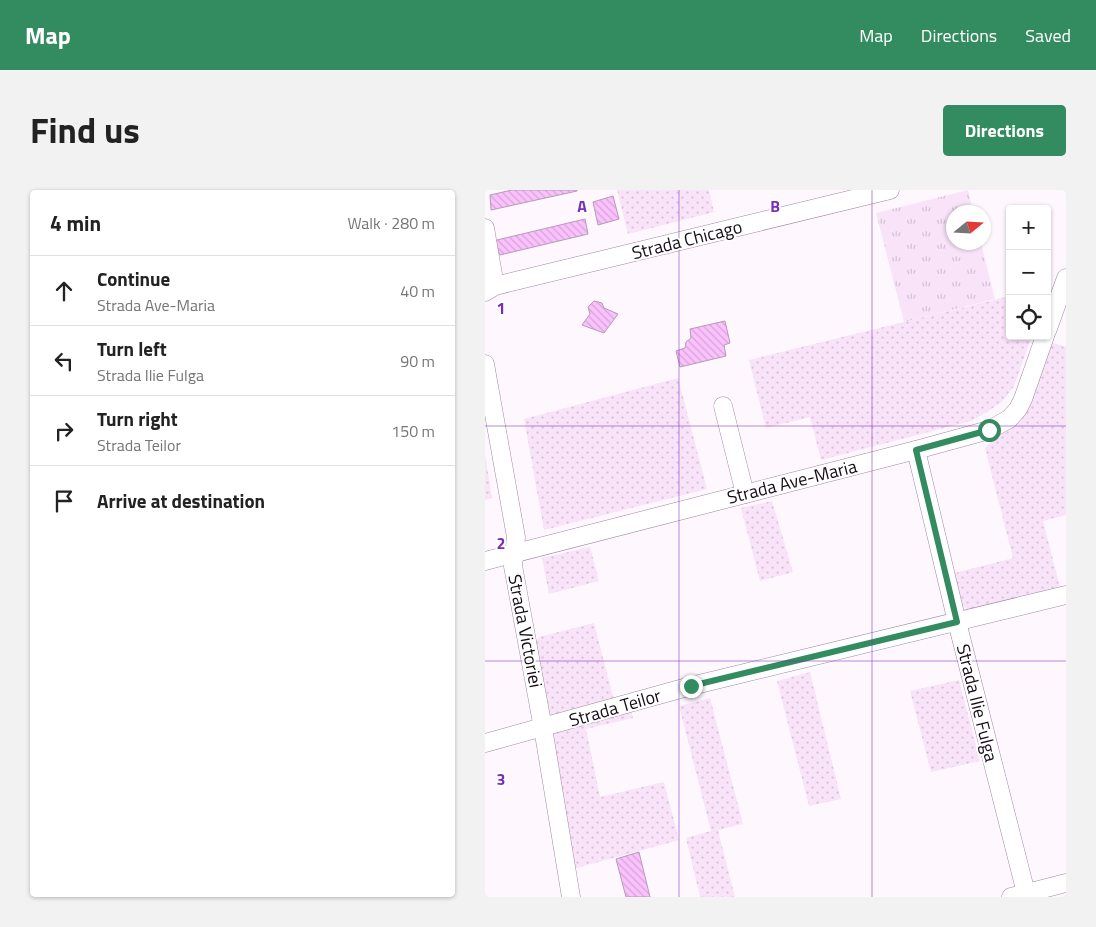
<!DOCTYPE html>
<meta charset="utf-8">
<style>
:root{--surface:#fff;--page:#f2f2f2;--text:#222;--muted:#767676;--line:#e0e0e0;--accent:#338b60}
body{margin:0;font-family:"Titillium Web",sans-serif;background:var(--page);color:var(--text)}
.controls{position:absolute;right:15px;top:15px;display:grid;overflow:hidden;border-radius:5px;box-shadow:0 1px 4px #0004}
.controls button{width:45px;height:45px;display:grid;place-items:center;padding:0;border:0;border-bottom:1px solid var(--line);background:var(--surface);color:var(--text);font:25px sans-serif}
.compass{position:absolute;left:461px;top:15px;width:45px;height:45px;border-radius:50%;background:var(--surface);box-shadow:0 1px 4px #0004;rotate:72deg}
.stop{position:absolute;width:15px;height:15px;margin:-11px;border:4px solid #338b60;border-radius:50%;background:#fff}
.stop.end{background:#338b60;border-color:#fff;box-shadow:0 1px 5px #0008}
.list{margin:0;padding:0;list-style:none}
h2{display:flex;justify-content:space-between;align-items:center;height:65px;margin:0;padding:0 20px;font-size:21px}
h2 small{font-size:16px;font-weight:400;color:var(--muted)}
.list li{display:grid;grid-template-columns:32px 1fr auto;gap:15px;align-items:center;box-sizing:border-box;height:70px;padding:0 20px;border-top:1px solid var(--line)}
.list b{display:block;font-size:19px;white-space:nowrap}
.list p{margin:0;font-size:16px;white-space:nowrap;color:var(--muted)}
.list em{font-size:16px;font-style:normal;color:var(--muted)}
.icon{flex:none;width:28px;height:28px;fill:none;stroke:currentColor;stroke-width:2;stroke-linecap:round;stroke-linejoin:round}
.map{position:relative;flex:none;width:581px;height:707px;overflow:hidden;border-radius:5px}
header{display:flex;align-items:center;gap:30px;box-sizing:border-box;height:70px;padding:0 25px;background:var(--accent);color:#fff}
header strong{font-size:24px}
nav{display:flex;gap:28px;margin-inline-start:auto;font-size:18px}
.intro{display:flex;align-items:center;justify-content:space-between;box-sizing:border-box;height:120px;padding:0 30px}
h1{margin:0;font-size:35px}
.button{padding:12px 22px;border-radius:5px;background:var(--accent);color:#fff;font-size:18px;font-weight:700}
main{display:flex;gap:30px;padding:0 30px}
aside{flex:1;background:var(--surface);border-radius:5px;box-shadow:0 1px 4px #0004}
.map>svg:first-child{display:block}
</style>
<header>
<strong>Map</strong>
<nav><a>Map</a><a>Directions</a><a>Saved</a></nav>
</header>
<div class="intro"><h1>Find us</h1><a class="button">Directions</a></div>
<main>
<aside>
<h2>4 min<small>Walk · 280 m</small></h2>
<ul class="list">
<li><svg class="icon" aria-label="ahead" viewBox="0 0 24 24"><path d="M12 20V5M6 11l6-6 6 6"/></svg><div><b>Continue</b><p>Strada Ave-Maria</p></div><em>40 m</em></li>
<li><svg class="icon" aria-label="left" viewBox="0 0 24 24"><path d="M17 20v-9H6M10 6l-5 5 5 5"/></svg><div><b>Turn left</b><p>Strada Ilie Fulga</p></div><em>90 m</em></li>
<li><svg class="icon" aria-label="right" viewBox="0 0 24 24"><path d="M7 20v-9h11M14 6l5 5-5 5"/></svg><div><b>Turn right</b><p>Strada Teilor</p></div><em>150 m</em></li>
<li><svg class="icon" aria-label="arrive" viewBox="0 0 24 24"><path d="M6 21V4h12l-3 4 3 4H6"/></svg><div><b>Arrive at destination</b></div></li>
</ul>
</aside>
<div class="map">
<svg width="581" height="707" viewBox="0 0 581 707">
<defs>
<pattern id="grass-dots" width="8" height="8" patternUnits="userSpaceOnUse" patternTransform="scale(1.25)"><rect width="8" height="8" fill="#f8e3f9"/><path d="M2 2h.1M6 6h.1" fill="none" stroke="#d4c2d5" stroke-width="1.8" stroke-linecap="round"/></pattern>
<pattern id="park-tufts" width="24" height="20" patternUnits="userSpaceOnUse" patternTransform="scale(1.25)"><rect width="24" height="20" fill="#f8e3f9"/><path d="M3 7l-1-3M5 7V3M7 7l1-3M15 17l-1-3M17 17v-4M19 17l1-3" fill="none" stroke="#d4c2d5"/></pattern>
<pattern id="building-back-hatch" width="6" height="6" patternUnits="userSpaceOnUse" patternTransform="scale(1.25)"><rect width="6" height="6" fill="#fac1fd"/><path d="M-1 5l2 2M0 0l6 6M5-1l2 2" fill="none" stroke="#d6a5d8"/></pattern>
</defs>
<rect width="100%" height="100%" fill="#fef8fe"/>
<g fill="url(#grass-dots)">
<path d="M132,0H224L229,22L143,44Z"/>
<path d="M525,106V146H547L529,196L518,211L502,222L486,231L336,270L325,227L281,238L264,170Z"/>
<path d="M565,152L581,157V325L558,331L576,401L488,422C470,415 471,400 466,384L528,368L500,258L518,240Z"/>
<path d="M193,188L222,299L59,340L39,229Z"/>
<path d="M0,264L7,308L0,310Z"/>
<path d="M287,311L308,382L275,391L256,318Z"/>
<path d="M105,357L114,391L64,404L57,368Z"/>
<path d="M109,433L130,514L67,528L63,525L49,454L51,450L54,447Z"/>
<path d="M325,482L356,609L324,616L292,491Z"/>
<path d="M474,490L495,571L446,582L425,501Z"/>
<path d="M225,508L258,634L233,640L250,707H215L201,648L226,641L194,516Z"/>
<path d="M146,521L148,528L101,539L115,607L179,592L194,650L88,679L67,544L73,540Z"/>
</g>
<path fill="url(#park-tufts)" d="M483,0L488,22H468V52L496,53L510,109L419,132L391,23Z"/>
<g fill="url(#building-back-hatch)" stroke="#b59bb6">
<path d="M27,0H92V1L6,20L5,5Z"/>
<path d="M128,6L134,29L113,35L108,12Z"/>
<path d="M100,29L103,44L15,65L12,59L10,52L12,50Z"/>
<path d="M109,111L117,113L119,118L133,124L119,143L97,135L105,124L103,117Z"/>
<path d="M240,131L245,153L239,155L241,166L195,177L191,161L200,158L201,152L206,148L205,139Z"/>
<path d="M154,662L165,707H141L131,669Z"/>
</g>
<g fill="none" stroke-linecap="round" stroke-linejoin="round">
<g stroke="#a288a3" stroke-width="19">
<g id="minor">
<path d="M0,38L10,96"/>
<path d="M0,102L10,96L405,0"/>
<path d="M562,141L581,88"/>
<path d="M0,174L31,347L28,376L58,538L86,707"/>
<path d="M238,216L260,304"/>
<path d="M431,260L472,432L542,707"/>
<path d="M0,371L431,260L504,240L524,229L533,219L538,209L560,146"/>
<path d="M0,553L206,496L581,405"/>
<path d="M526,707L581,693"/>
</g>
</g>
<use href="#minor" stroke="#fff" stroke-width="18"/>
</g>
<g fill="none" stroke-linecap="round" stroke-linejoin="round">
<path stroke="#338b60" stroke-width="6" d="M206,496L472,432L431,260L504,240"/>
</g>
<path fill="none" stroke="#7b2cbf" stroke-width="1" stroke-opacity="0.55" d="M194,0V707M387,0V707M0,236H581M0,471H581"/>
<g text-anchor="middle" stroke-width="4" stroke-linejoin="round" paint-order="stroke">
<g font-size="18" fill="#160d17" stroke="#fff">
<text transform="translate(202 50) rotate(-14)" y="6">Strada Chicago</text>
<text transform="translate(307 292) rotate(-14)" y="6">Strada Ave-Maria</text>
<text transform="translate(40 441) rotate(79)" y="6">Strada Victoriei</text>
<text transform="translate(492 513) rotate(76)" y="6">Strada Ilie Fulga</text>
<text transform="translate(130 518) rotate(-16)" y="6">Strada Teilor</text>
</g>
</g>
<g font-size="16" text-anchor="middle" font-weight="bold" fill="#7b2cbf" stroke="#fff" stroke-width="4" stroke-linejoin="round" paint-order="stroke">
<text x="97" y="22">A</text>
<text x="290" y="22">B</text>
<text x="16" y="124">1</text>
<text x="16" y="359">2</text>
<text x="16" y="595">3</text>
</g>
</svg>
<div class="controls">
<button>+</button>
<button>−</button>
<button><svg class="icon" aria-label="locate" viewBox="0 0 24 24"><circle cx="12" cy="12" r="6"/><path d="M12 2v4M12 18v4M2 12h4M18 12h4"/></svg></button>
</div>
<svg class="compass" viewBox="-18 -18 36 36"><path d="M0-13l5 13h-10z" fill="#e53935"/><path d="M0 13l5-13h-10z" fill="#767676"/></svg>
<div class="stop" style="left:504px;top:240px"></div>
<div class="stop end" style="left:206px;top:496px"></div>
</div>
</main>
